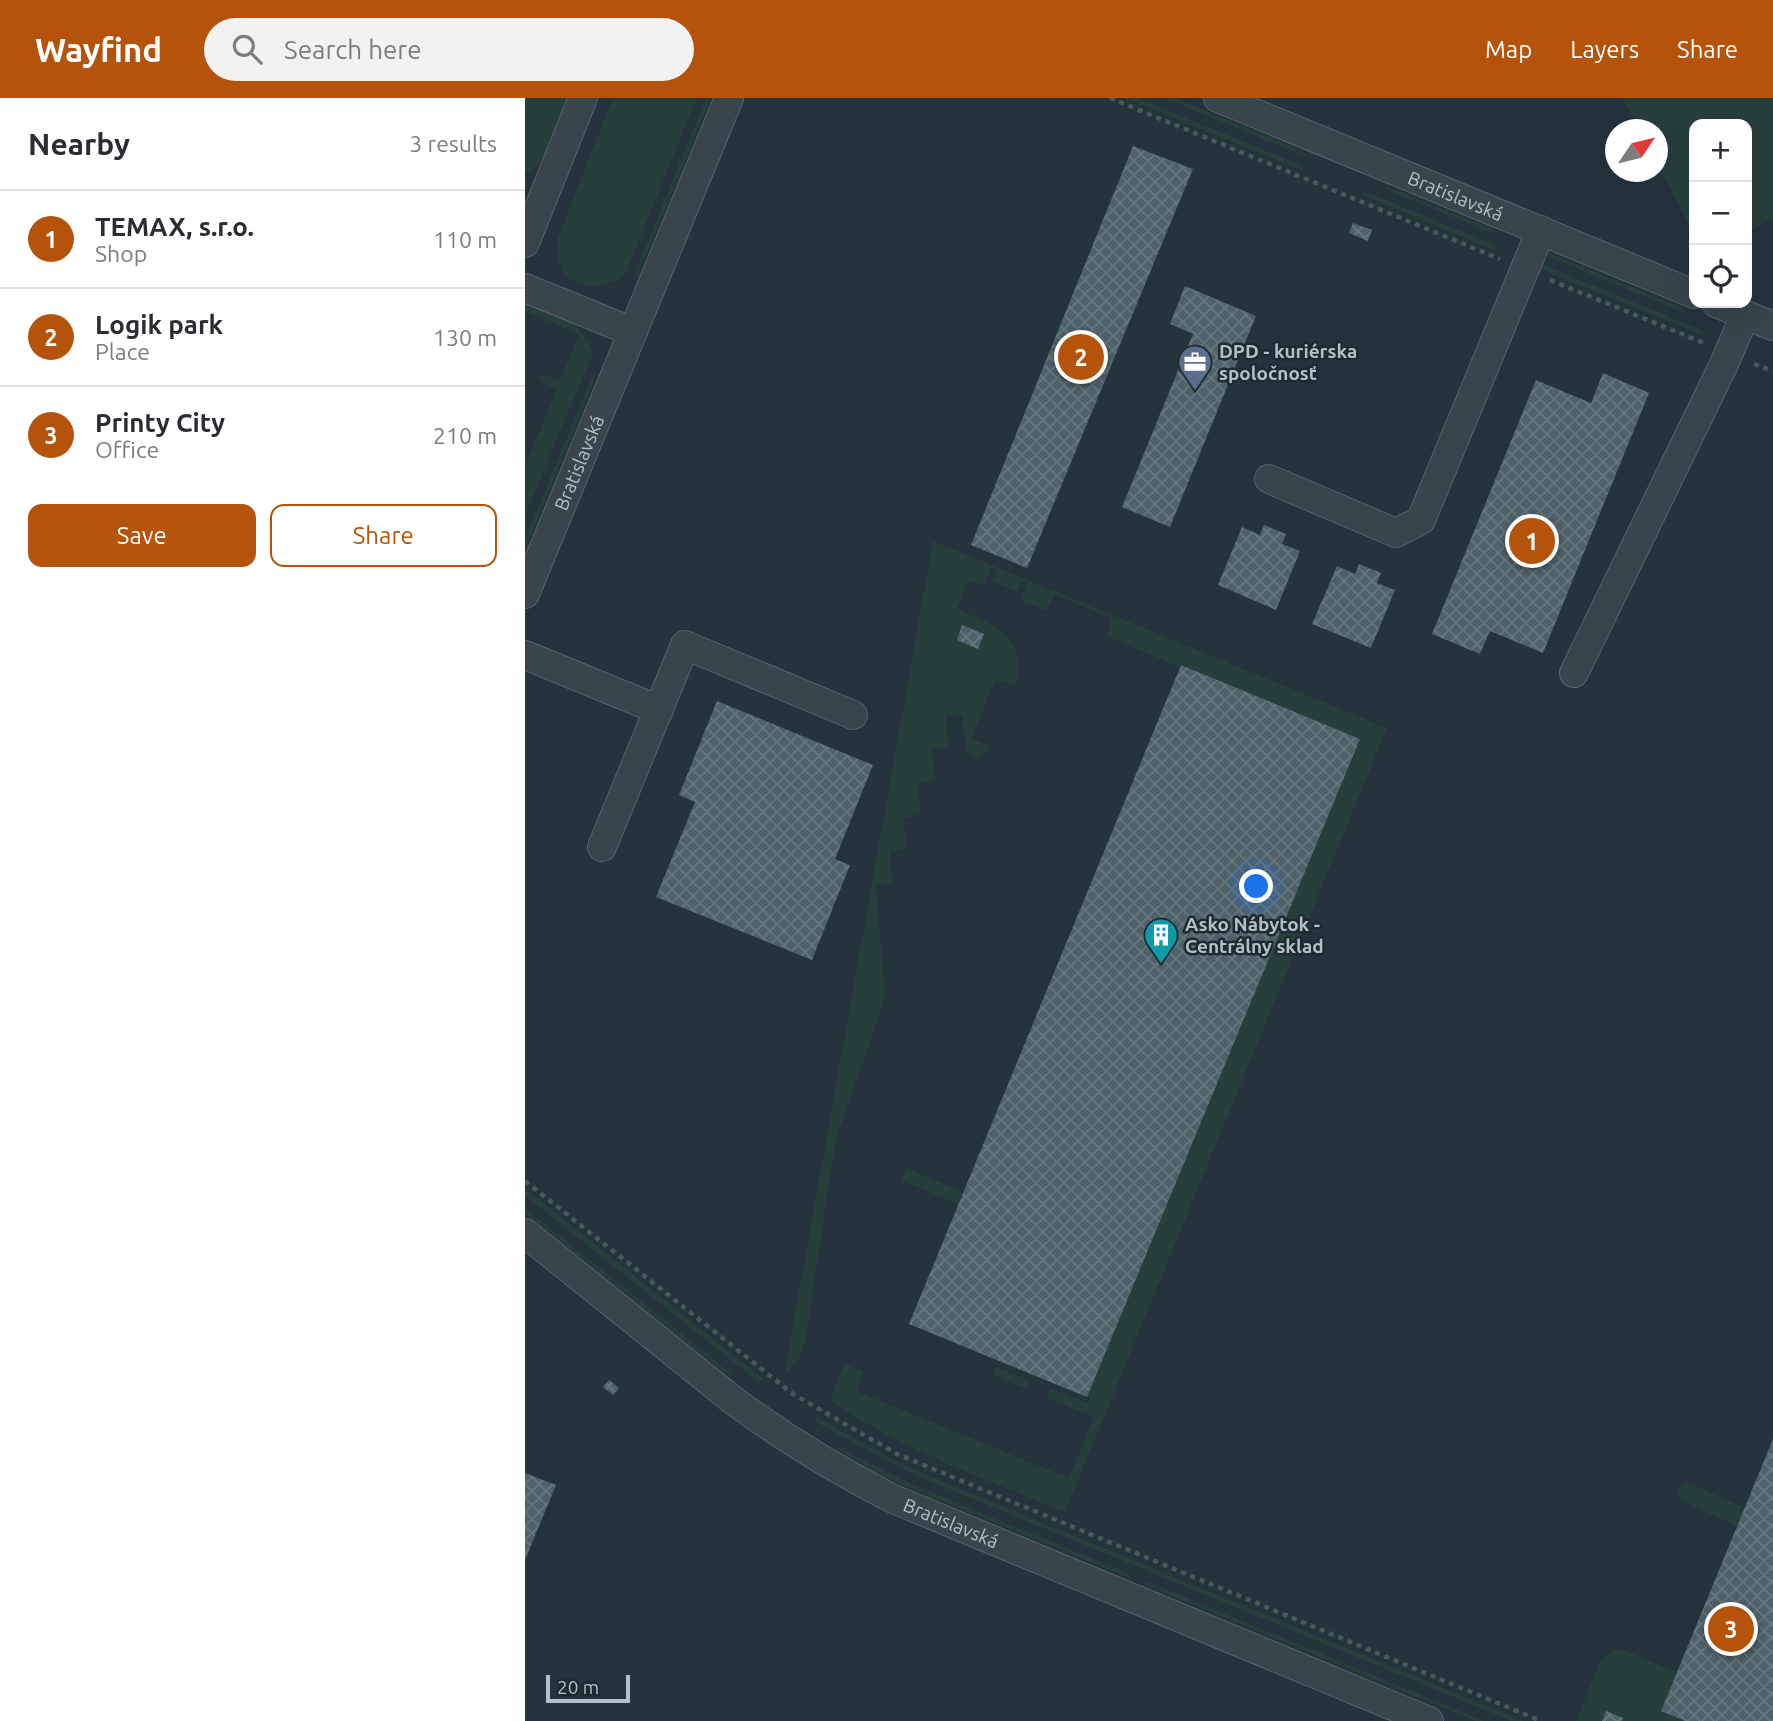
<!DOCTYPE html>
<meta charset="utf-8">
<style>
:root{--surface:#fff;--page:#f2f2f3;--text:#2b2b33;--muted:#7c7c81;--line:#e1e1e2;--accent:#b45309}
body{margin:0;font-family:Ubuntu,sans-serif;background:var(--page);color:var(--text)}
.controls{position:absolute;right:21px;top:21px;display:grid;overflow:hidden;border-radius:14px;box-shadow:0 7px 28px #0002}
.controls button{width:63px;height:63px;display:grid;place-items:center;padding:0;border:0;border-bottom:2px solid var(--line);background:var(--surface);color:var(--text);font:35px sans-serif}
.compass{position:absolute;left:1080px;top:21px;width:63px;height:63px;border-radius:50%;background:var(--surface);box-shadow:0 7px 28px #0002;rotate:55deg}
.scale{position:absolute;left:21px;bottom:18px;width:84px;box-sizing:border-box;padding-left:7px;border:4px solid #b3c0c7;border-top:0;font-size:19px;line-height:24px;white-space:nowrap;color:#b3c0c7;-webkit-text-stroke:5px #1d2a31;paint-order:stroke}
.you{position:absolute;left:732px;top:789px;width:24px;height:24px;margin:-18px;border:5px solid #fff;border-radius:50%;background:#1a73e8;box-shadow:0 0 0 10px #1a73e833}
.badge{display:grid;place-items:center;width:46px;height:46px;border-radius:50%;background:var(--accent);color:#fff;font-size:23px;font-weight:700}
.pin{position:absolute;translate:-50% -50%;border:4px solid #fff;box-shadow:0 2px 7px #0006}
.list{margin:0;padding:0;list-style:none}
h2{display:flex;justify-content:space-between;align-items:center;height:91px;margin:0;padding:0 28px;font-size:30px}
h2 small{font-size:23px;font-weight:400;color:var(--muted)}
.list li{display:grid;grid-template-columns:46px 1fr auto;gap:21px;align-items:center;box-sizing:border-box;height:98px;padding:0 28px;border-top:2px solid var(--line)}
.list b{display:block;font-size:26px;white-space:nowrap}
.list p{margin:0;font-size:23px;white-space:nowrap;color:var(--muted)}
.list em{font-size:23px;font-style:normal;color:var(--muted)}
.actions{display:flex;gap:14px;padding:21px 28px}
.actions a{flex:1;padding:16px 0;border:2px solid var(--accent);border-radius:14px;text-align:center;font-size:24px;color:var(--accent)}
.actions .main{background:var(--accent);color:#fff}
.icon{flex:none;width:38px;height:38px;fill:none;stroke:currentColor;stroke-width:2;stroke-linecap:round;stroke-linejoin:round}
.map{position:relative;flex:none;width:1248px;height:1623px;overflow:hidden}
header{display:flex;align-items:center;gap:42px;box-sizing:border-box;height:98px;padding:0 35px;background:var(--accent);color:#fff}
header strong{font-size:33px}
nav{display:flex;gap:38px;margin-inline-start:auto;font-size:24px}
.search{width:490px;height:63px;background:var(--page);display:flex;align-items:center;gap:18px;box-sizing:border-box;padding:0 24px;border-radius:38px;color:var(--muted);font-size:26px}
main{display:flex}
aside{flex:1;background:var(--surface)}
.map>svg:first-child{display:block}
</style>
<header>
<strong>Wayfind</strong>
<div class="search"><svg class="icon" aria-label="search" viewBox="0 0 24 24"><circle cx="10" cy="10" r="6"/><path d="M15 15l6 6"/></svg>Search here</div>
<nav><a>Map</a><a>Layers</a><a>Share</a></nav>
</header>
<main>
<aside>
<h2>Nearby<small>3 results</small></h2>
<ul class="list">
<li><span class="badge">1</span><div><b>TEMAX, s.r.o.</b><p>Shop</p></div><em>110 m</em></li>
<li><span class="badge">2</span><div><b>Logik park</b><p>Place</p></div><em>130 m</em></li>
<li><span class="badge">3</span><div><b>Printy City</b><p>Office</p></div><em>210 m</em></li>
</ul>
<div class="actions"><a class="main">Save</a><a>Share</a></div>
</aside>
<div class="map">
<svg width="1248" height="1623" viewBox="0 0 1248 1623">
<defs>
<pattern id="building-cross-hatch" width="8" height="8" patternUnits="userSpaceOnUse" patternTransform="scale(1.75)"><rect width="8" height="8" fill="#4f6169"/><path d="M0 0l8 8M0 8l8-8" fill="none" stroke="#66767d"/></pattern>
</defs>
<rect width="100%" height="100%" fill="#24333c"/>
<g fill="#273f3b">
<path d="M0,0H44C36,18 22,67 5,75L0,73Z"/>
<path d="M88,0H172L99,179C77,191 61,191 40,178L34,163L32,142Z"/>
<path d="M181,0H186L123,154L108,179Z"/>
<path d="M600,0H613L780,69L778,73Z"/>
<path d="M639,0H650L773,51L784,60Z"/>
<path d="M1098,0H1248V121L1222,134V26H1169V138L1133,67L1132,32L1114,31Z"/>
<path d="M861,88L968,131V136L858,90Z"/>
<path d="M841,94L971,147L970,153L836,96Z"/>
<path d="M1012,150L1157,210L1165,217L1009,153Z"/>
<path d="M997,158L1174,231L1178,237L995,163Z"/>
<path d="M0,206C29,217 58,222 68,255L0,417V368L32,291L17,285L14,279L18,277L35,282L54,236L0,213Z"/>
<path d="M69,274V280L62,301L0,453V440Z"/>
<path d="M408,443L862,630L540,1414C460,1381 376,1351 305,1303L319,1266L337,1273L338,1276L331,1293L544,1380L569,1319L522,1300L525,1290L563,1305L565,1300L562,1299L834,641L657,567L655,569L581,538L587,520L530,496L522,512H520L496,503L502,484L497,483L492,494L467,483L472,472L466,470L459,487L443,482L432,511C472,528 501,538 491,588L470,582L447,640L464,648V652L454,660L442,655L437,617L421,618L423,648L407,652L410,682L393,686L396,716L379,720L381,750L380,752L365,754L367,784L351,788L360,896L355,916L311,1040L280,1245L275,1260L262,1274L260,1273Z"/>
<path d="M381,1070L438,1094L433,1106L377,1083Z"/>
<path d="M0,1090L240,1282L232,1283L0,1098Z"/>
<path d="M0,1110L204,1274L210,1280L196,1272L0,1115Z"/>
<path d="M472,1269L504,1282L501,1291L468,1277Z"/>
<path d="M290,1318L372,1364L426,1387L999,1623H986L392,1378L292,1325Z"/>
<path d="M307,1346L387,1386L605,1476L604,1480C543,1455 481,1430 421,1405C383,1389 338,1373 307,1346Z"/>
<path d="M1160,1385L1166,1386L1220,1410L1212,1428L1159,1404L1154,1399L1153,1391Z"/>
<path d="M621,1483L959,1623H950L620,1487Z"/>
<path d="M1090,1551L1102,1553L1152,1575L1136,1613L1160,1623H1051L1075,1563Z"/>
</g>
<g fill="url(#building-cross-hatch)">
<path d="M608,48L668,71L502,470L446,447Z"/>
<path d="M828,125L847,132L843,143L824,135Z"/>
<path d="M660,188L731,218L645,429L597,409L668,236L645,226Z"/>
<path d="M1078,275L1124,295L1018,555L965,533L955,556L907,536L1011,282L1066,305Z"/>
<path d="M739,427L761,436L757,446L775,453L751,512L693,487L717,429L735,437Z"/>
<path d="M834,466L856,475L852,485L870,492L846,550L787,526L812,468L830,476Z"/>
<path d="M437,527L459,536L453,551L432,542Z"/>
<path d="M656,567L835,641L562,1299L384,1226Z"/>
<path d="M192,603L348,667L310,761L325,767L287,862L131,799L170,704L154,697Z"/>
<path d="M84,1282L94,1290L88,1297L78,1289Z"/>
<path d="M1248,1341V1623H1160L1136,1613Z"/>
<path d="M0,1375L31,1387L0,1462Z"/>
<path d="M1081,1613L1098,1620L1097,1623H1077Z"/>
</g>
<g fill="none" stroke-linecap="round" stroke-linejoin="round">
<g stroke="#56636a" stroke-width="30">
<g id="minor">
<path id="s1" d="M693,0L1169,196"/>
<path d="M0,145L58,0"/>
<path d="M0,190L108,234"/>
<path d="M1191,205L1248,228"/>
<path d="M744,381L871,435L896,422L1016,132"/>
<path id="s2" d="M0,496L204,0"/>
<path d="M0,557L134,612"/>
<path d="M1049,575L1199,266L1220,217"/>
<path d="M77,749L160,547L328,617"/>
<path id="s3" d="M0,1135L209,1303C259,1340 310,1371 366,1400L904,1623"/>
</g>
</g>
<g stroke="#465b59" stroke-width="4.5" stroke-dasharray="5 5" stroke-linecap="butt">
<path d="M585,0L975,161"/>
<path d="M1025,182L1179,245"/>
<path d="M1229,266L1248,273"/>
<path d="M0,1083L268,1296L372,1356L1016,1623"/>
</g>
<use href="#minor" stroke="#38454c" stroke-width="28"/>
</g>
<defs>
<g id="office-pin" transform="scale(1.75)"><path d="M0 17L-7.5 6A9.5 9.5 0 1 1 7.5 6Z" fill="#5c6f8a" stroke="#1d2a31"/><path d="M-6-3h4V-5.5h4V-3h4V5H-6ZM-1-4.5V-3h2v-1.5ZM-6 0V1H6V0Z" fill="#fff"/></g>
<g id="building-pin" transform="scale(1.75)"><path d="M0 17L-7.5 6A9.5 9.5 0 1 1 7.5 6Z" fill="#0f9aa8" stroke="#1d2a31"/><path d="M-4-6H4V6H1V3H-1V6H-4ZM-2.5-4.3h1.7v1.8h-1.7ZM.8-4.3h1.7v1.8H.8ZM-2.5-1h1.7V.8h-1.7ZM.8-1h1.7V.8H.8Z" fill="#fff"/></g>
</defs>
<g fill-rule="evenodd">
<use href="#office-pin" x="670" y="264"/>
<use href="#building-pin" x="636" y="837"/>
</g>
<g text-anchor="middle" stroke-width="5" stroke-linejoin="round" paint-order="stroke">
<g font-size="19" fill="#b3c0c7" stroke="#1d2a31">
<text dy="7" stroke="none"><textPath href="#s1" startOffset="257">Bratislavská</textPath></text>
<text dy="7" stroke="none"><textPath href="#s2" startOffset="142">Bratislavská</textPath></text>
<text dy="7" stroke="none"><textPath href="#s3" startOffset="518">Bratislavská</textPath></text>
</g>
<g font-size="19" font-weight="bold" fill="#b3c0c7" stroke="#1d2a31" text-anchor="start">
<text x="694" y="260">DPD - kuriérska<tspan x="694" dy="22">spoločnosť</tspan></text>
<text x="660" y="833">Asko Nábytok -<tspan x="660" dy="22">Centrálny sklad</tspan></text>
</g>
</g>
</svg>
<div class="controls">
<button>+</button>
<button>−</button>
<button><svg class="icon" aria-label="locate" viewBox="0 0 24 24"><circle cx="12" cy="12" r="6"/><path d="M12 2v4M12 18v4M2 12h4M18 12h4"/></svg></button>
</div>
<svg class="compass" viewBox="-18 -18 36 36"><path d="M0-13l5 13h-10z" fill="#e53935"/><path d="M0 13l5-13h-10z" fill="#7c7c81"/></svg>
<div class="scale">20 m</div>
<div class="you"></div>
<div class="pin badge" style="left:1007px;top:443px">1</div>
<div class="pin badge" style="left:556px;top:259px">2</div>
<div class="pin badge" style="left:1206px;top:1531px">3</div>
</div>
</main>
